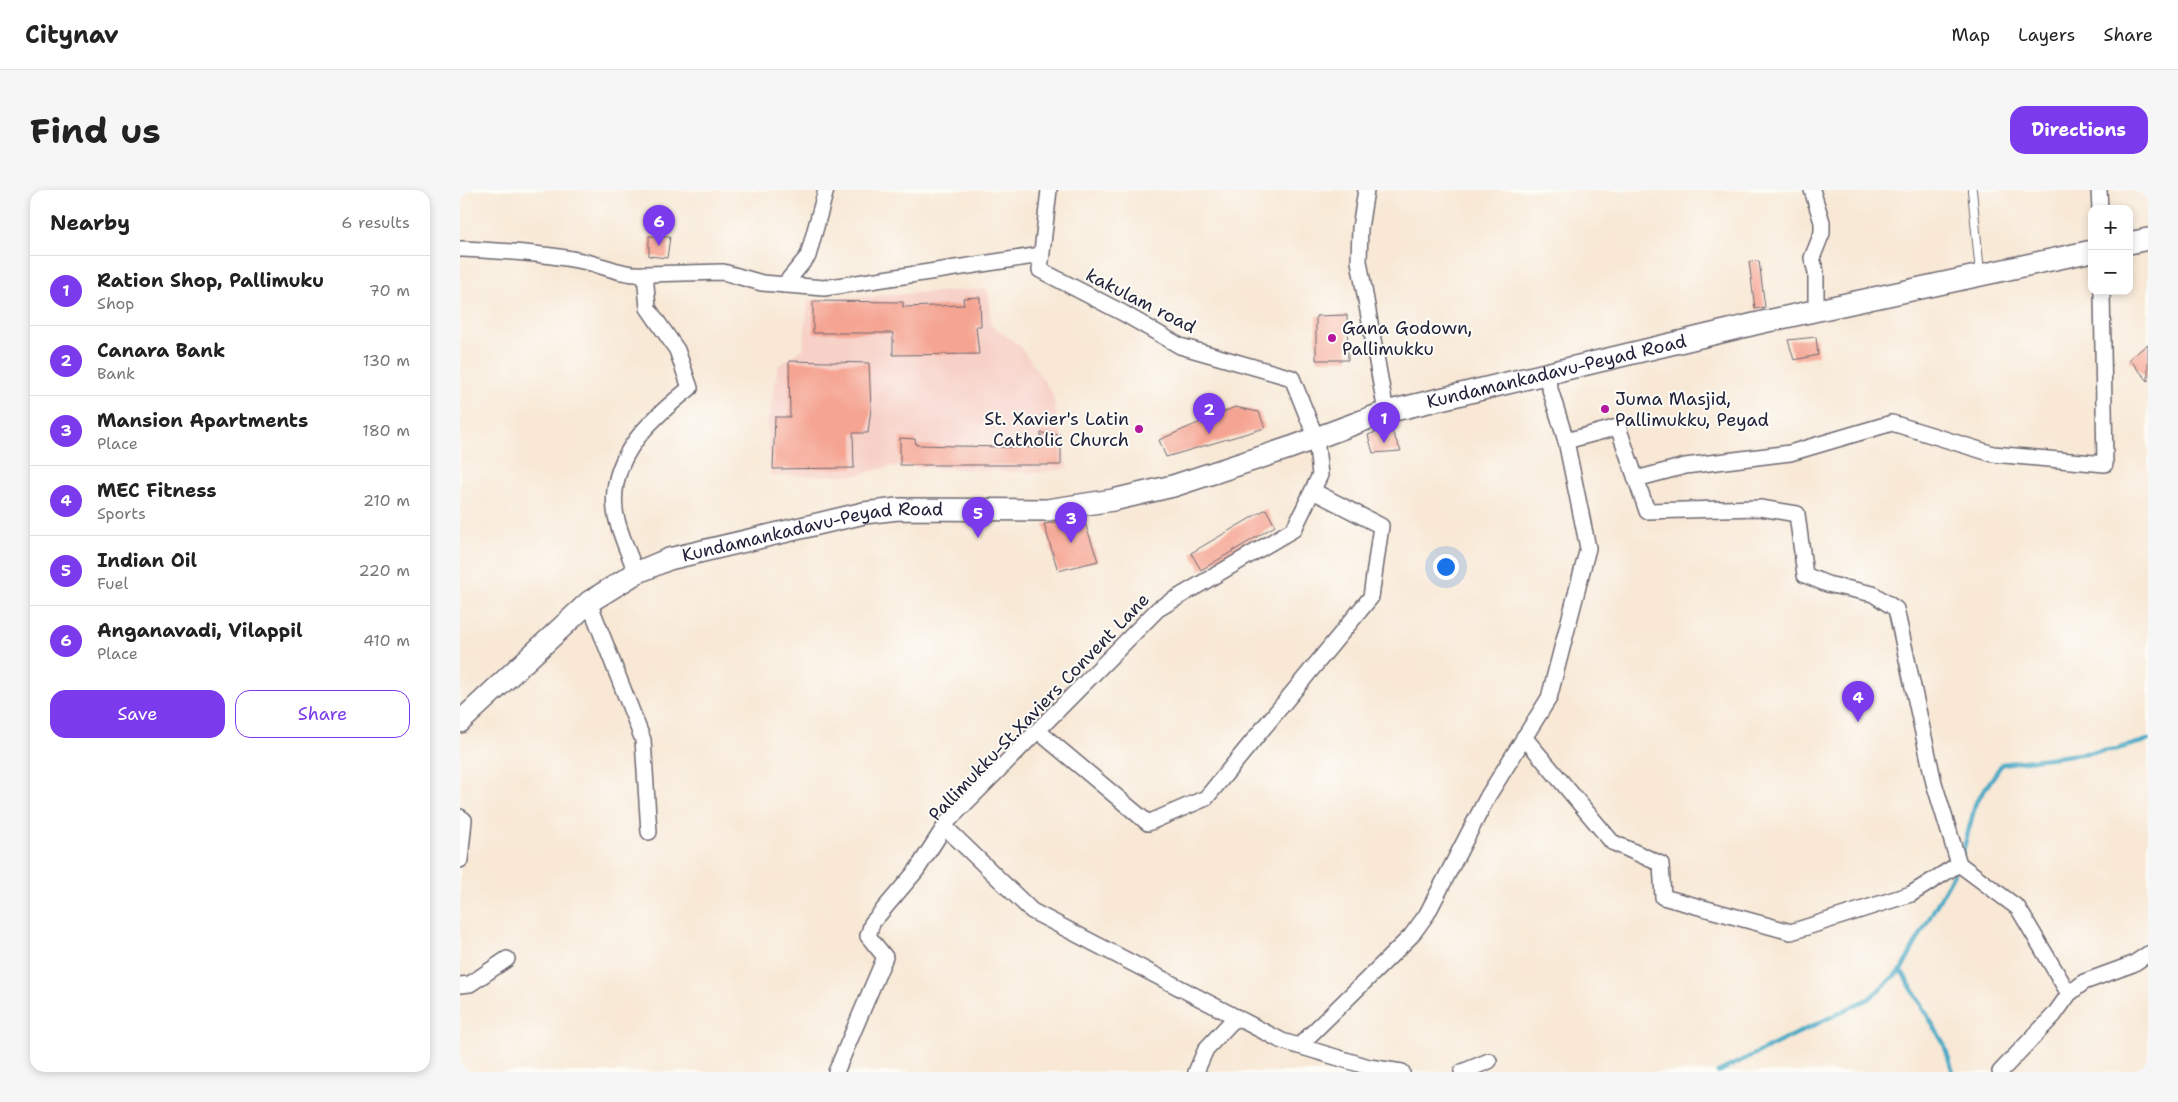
<!DOCTYPE html>
<meta charset="utf-8">
<style>
:root{--surface:#fff;--page:#f6f6f6;--text:#222;--muted:#767676;--line:#e0e0e0;--accent:#7c3aed}
body{margin:0;font-family:"Shantell Sans",sans-serif;background:var(--page);color:var(--text)}
.controls{position:absolute;right:15px;top:15px;display:grid;overflow:hidden;border-radius:10px;box-shadow:0 2px 8px #0003}
.controls button{width:45px;height:45px;display:grid;place-items:center;padding:0;border:0;border-bottom:1px solid var(--line);background:var(--surface);color:var(--text);font:25px sans-serif}
.you{position:absolute;left:985px;top:376px;width:18px;height:18px;margin:-12px;border:4px solid #fff;border-radius:50%;background:#1a73e8;box-shadow:0 0 0 8px #1a73e833}
.badge{display:grid;place-items:center;width:32px;height:32px;border-radius:50%;background:var(--accent);color:#fff;font-size:16px;font-weight:700}
.pin{position:absolute;translate:-50% -41px;filter:drop-shadow(0 1px 2px #0008)}
.pin::after{content:'';position:absolute;top:26px;width:18px;height:15px;background:inherit;clip-path:polygon(0 0,100% 0,50% 100%)}
.list{margin:0;padding:0;list-style:none}
h2{display:flex;justify-content:space-between;align-items:center;height:65px;margin:0;padding:0 20px;font-size:21px}
h2 small{font-size:16px;font-weight:400;color:var(--muted)}
.list li{display:grid;grid-template-columns:32px 1fr auto;gap:15px;align-items:center;box-sizing:border-box;height:70px;padding:0 20px;border-top:1px solid var(--line)}
.list b{display:block;font-size:19px;white-space:nowrap}
.list p{margin:0;font-size:16px;white-space:nowrap;color:var(--muted)}
.list em{font-size:16px;font-style:normal;color:var(--muted)}
.actions{display:flex;gap:10px;padding:15px 20px}
.actions a{flex:1;padding:11px 0;border:1px solid var(--accent);border-radius:15px;text-align:center;font-size:18px;color:var(--accent)}
.actions .main{background:var(--accent);color:#fff}
.map{position:relative;flex:none;width:1688px;height:882px;overflow:hidden;border-radius:15px}
header{display:flex;align-items:center;gap:30px;box-sizing:border-box;height:70px;padding:0 25px;background:var(--surface);border-bottom:1px solid var(--line)}
header strong{font-size:24px}
nav{display:flex;gap:28px;margin-inline-start:auto;font-size:18px}
.intro{display:flex;align-items:center;justify-content:space-between;box-sizing:border-box;height:120px;padding:0 30px}
h1{margin:0;font-size:35px}
.button{padding:12px 22px;border-radius:15px;background:var(--accent);color:#fff;font-size:18px;font-weight:700}
main{display:flex;gap:30px;padding:0 30px}
aside{flex:1;background:var(--surface);border-radius:15px;box-shadow:0 2px 8px #0003}
.map>svg:first-child{display:block}
</style>
<header>
<strong>Citynav</strong>
<nav><a>Map</a><a>Layers</a><a>Share</a></nav>
</header>
<div class="intro"><h1>Find us</h1><a class="button">Directions</a></div>
<main>
<aside>
<h2>Nearby<small>6 results</small></h2>
<ul class="list">
<li><span class="badge">1</span><div><b>Ration Shop, Pallimuku</b><p>Shop</p></div><em>70 m</em></li>
<li><span class="badge">2</span><div><b>Canara Bank</b><p>Bank</p></div><em>130 m</em></li>
<li><span class="badge">3</span><div><b>Mansion Apartments</b><p>Place</p></div><em>180 m</em></li>
<li><span class="badge">4</span><div><b>MEC Fitness</b><p>Sports</p></div><em>210 m</em></li>
<li><span class="badge">5</span><div><b>Indian Oil</b><p>Fuel</p></div><em>220 m</em></li>
<li><span class="badge">6</span><div><b>Anganavadi, Vilappil</b><p>Place</p></div><em>410 m</em></li>
</ul>
<div class="actions"><a class="main">Save</a><a>Share</a></div>
</aside>
<div class="map">
<svg width="1688" height="882" viewBox="0 0 1688 882">
<rect width="100%" height="100%" fill="#fdfcf7"/>
<filter id="ink" filterUnits="userSpaceOnUse"><feTurbulence type="fractalNoise" baseFrequency=".02" numOctaves="2"/><feDisplacementMap in="SourceGraphic" scale="10" xChannelSelector="R" yChannelSelector="G"/><feConvolveMatrix kernelMatrix="1 2 1 2 8 2 1 2 1" color-interpolation-filters="sRGB"/></filter>
<filter id="wash" filterUnits="userSpaceOnUse"><feTurbulence type="fractalNoise" baseFrequency=".0096" numOctaves="4" result="noise"/><feDisplacementMap in="SourceGraphic" scale="20" xChannelSelector="R" yChannelSelector="G"/><feGaussianBlur stdDeviation="1.12" result="paint"/><feColorMatrix in="noise" values="0 0 0 0 0 0 0 0 0 0 0 0 0 0 0 0 0 1.4 0 .05"/><feComposite in="paint" operator="in"/></filter>
<g filter="url(#wash)">
<rect width="100%" height="100%" fill="#f8e8d5"/>
<path fill="#f7d1c8" d="M528,99L531,135L561,157L592,203L608,278L579,283L431,276L397,285L311,286L307,236L318,176L343,159L348,110Z"/>
<g fill="none" stroke-linecap="round" stroke-linejoin="round">
<g stroke="#46a9c5" stroke-width="4.5">
<path d="M1502,665L1516,612L1542,574L1657,559L1688,550"/>
<path d="M1441,780L1484,854L1493,882"/>
<path d="M1258,882L1410,808L1441,780L1494,683"/>
</g>
</g>
<g id="blocks">
<g fill="#f5a492">
<path d="M189,46L210,47L207,68L189,66Z"/>
<path d="M1299,71L1305,117L1295,119L1289,72Z"/>
<path d="M520,107L521,136H516L519,164L433,165V143H353V111L443,112V117L504,115L503,108Z"/>
<path d="M887,125L888,170H856V126Z"/>
<path d="M1356,147L1358,165L1334,170L1328,150Z"/>
<path d="M1688,154V191L1669,169Z"/>
<path d="M329,171L409,173L411,218L408,243H393L394,278L313,279L315,227H330Z"/>
<path d="M775,217L799,222L805,238L706,267L699,250Z"/>
<path d="M930,237L941,261L913,263L908,245Z"/>
<path d="M581,243L601,245V275H440V248L455,249L456,255L581,258Z"/>
<path d="M806,319L815,336L741,380L731,363Z"/>
<path d="M623,327L638,371L598,381L584,334Z"/>
</g>
</g>
</g>
<g filter="url(#ink)">
<use href="#blocks" fill-opacity="0" stroke="#6d6771" stroke-width="1"/>
<g fill="none" stroke-linecap="round" stroke-linejoin="round">
<g stroke="#6d6771" stroke-width="10">
<path id="service" d="M1512,0L1520,83"/>
</g>
<g stroke="#6d6771" stroke-width="18">
<g id="minor">
<path d="M906,0L900,38L899,71L926,222"/>
<path d="M1352,0L1362,32V43L1352,68L1356,82V120"/>
<path d="M1639,0L1640,19"/>
<path d="M0,59C40,61 82,63 122,71C143,75 163,86 185,84L188,118L217,160L230,198C191,229 149,266 155,320C157,339 170,365 176,383"/>
<path d="M185,84L263,82L302,93L364,98L581,65"/>
<path d="M324,95L348,66L366,0"/>
<path d="M1106,251L1158,237L1187,321L1300,318L1337,324L1345,385L1367,394L1413,404L1436,419L1474,593L1499,674L1558,718L1609,804"/>
<path d="M1176,289L1225,276L1330,263L1432,233L1533,264L1645,274L1642,101"/>
<path d="M129,412L183,550L189,642"/>
<path d="M578,541L688,633L746,608L911,407L921,336L853,301"/>
<path d="M1064,547L1152,652L1201,674L1203,707L1331,742L1451,704L1499,674"/>
<path d="M0,627L4,630L0,670"/>
<path d="M485,637L572,721L822,851L909,877L942,882"/>
<path d="M0,795L10,794L47,769"/>
<path d="M839,856L951,746L967,724L1028,606L1089,508L1128,358L1106,251L1085,183"/>
<path d="M376,882L425,767L408,746L412,733L456,681L489,630L698,419L834,339L860,285L856,248L832,188L720,156L663,123L580,80L589,0"/>
<path d="M736,882L746,859L776,827"/>
<path d="M1002,882L1029,871"/>
<path d="M1540,882L1594,825L1609,804L1624,792L1673,774L1688,764"/>
</g>
</g>
<g stroke="#6d6771" stroke-width="24">
<g id="secondary">
<path d="M1669,53L1688,49"/>
<path id="s1" d="M0,532L129,412L176,383L209,369L404,323L438,319L587,320L653,310L713,296L832,257L926,222L1303,132L1632,61"/>
</g>
</g>
<use href="#service" stroke="#fff" stroke-width="8"/>
<use href="#minor" stroke="#fff" stroke-width="15"/>
<use href="#secondary" stroke="#fff" stroke-width="21"/>
</g>
</g>
<g fill="#b5179e" stroke="#fdfcf7" stroke-width="2">
<circle cx="872" cy="148" r="5"/>
<circle cx="1145" cy="219" r="5"/>
<circle cx="679" cy="239" r="5"/>
</g>
<g text-anchor="middle" stroke-width="4" stroke-linejoin="round" paint-order="stroke">
<g font-size="18" fill="#22223b" stroke="#fdfcf7">
<text transform="translate(681 111) rotate(27)" y="6">kakulam road</text>
<text dy="6" stroke="none"><textPath href="#s1" startOffset="1180">Kundamankadavu-Peyad Road</textPath></text>
<text dy="6" stroke="none"><textPath href="#s1" startOffset="414">Kundamankadavu-Peyad Road</textPath></text>
<text transform="translate(579 517) rotate(-46)" y="6">Pallimukku-St.Xaviers Convent Lane</text>
</g>
<g font-size="18" fill="#22223b" stroke="#fdfcf7" text-anchor="start">
<text x="882" y="144">Gana Godown,<tspan x="882" dy="21">Pallimukku</tspan></text>
<text x="1155" y="215">Juma Masjid,<tspan x="1155" dy="21">Pallimukku, Peyad</tspan></text>
<text x="669" y="235" text-anchor="end">St. Xavier's Latin<tspan x="669" dy="21">Catholic Church</tspan></text>
</g>
</g>
</svg>
<div class="controls">
<button>+</button>
<button>−</button>
</div>
<div class="you"></div>
<div class="pin badge" style="left:924px;top:253px">1</div>
<div class="pin badge" style="left:749px;top:244px">2</div>
<div class="pin badge" style="left:611px;top:353px">3</div>
<div class="pin badge" style="left:1398px;top:532px">4</div>
<div class="pin badge" style="left:518px;top:348px">5</div>
<div class="pin badge" style="left:199px;top:56px">6</div>
</div>
</main>
